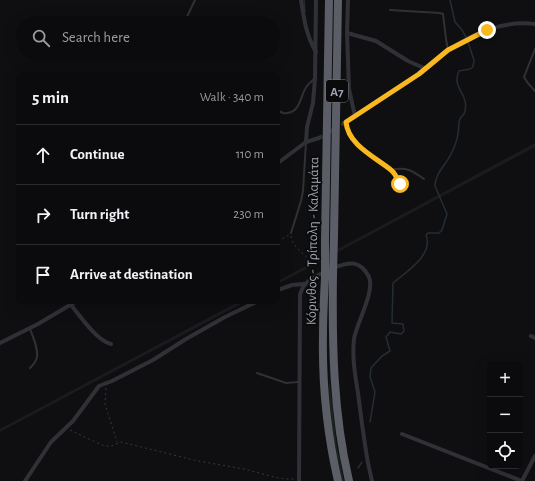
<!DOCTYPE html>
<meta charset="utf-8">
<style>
:root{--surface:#0b0b0d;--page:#141416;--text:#f1f3f6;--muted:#9a9b9d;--line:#2b2b2e}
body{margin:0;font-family:"Alegreya Sans",sans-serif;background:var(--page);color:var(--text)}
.controls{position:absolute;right:12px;bottom:12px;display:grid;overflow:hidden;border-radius:6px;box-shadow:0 4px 16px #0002}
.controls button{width:36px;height:36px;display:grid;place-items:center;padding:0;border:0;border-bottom:1px solid var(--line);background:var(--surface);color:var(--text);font:20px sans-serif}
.stop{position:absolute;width:12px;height:12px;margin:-9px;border:3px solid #f9b81f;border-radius:50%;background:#fff}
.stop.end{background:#f9b81f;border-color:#fff;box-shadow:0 1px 4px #0008}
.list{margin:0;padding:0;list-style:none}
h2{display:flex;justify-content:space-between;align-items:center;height:52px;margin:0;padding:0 16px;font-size:17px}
h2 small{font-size:13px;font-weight:400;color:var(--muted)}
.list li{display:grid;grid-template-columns:26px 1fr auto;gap:12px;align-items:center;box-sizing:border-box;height:60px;padding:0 16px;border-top:1px solid var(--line)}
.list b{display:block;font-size:15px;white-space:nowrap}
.list em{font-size:13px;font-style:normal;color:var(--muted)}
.icon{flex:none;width:22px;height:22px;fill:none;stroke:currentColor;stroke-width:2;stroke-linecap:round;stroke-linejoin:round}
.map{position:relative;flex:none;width:535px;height:481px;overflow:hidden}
.search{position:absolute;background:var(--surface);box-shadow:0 4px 16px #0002;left:16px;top:16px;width:264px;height:44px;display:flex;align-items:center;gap:10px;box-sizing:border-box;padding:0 14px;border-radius:22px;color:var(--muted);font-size:15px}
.panel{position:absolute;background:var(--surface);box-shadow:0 4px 16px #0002;left:16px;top:72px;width:264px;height:232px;border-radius:6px}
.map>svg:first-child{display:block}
</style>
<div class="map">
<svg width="535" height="481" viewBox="0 0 535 481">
<rect width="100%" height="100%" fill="#0f0f11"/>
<g fill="#1b1b1d">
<path d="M535,143V147L278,284V281Z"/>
<path d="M238,302H245L0,432V429Z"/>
</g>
<path fill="#1b231c" d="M329,376L337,447L344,481H342C335,446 328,412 329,376Z"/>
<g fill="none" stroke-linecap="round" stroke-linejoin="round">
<g stroke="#252d34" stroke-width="1.5">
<path d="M304,0L305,12"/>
<path d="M370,422L375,392L370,377L371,368L382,356L390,351L386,337L390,332L401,334L404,331L403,324L392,323L393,283C406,272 434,255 426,235L428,233H439L442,230L447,214L435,186C435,173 446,165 451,154C454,148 457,141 458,134C459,129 458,123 460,119C462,116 465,114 465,111C469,93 451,88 459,71L470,69L473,67L474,60L467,39L462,30L455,22L450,0"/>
<path d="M358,468L362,462"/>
</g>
<path stroke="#2c2d31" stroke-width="4" stroke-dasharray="4 2" stroke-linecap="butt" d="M319,138L336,128"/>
<g stroke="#36383d" stroke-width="1" stroke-dasharray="2 3" stroke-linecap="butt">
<path d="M291,236C293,252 313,255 314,272"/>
<path d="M278,241L289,235"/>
<path d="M106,388L105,404L117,442"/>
<path d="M70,430L104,446H111L121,442L198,461L244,469L274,477L285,479H294"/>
</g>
<g stroke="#303136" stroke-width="2">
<path d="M390,10L440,13L443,14L446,39L448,50"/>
<path d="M184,23L195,0"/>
<path d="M535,49L524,77L527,82L535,91"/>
<path d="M278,110C281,113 283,114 287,113C301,112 300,95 307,86C309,83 312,81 314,79"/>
<path d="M346,123C348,146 376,158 391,170C397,175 397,182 403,185"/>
<path d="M392,170C405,166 413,171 424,179"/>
<path d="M291,233L301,201L303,191L306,142"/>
<path d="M30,368C32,366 35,363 36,360C40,352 33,337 30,329"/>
<path d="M257,373L286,383L298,382"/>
</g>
<g stroke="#303136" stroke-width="4">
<path d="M301,0C304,19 306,35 316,52"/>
<path d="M348,0L347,33L349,89L355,116"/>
<path d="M347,33L376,41L408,61L426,69"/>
<path d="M343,124C367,107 393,92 418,75C429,68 438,58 449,50C473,33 504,20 535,24"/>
<path d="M306,142L307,127L313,103L315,78L316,0"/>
<path d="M278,163L306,142L319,138"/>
<path d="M333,268C348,262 360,259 369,277C375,292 357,322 354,339C352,357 355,375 358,393C361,417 364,440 368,463L372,481"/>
<path d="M278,290L292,285L304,284"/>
<path d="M71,305C80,316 97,341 111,344"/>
<path d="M531,336L535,338"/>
<path d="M0,343L38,324L75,302"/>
<path d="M402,434L522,481"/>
<path d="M25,481L51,442L73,421L99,386L112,381L153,360L186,339L225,317L256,302"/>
<path d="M299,481L300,295C303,282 313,277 325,272"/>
<path d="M522,481L535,456"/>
</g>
<g stroke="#5c5e67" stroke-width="8">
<path d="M334,236L338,0"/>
<path d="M325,241L329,0"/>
<path d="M333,273C332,343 333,413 349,481"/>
<path d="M325,278C324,297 323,315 323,334C322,383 327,433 338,481"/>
</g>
<g stroke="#5c5e67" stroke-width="8">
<path d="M333,273L334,236"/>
<path d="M325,278V241"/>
</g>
</g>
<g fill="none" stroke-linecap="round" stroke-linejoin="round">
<path stroke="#f9b81f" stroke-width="5" d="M400,184C397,179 396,174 391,170C375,157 348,145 346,122L419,74L448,50L487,30"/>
</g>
<g text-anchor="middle" stroke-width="3.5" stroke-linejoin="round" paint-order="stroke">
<rect fill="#0a0a0b" stroke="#727680" stroke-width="1" x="326" y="80" width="22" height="22" rx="3"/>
<g font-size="13" font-weight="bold" fill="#9fa4b2">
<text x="337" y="96">Α7</text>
</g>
<g font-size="14" fill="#9fa4b2" stroke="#0a0a0b">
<text transform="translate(312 241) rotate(-89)" y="5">Κόρινθος - Τρίπολη - Καλαμάτα</text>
</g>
</g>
</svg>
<div class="controls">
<button>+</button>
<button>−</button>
<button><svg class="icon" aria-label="locate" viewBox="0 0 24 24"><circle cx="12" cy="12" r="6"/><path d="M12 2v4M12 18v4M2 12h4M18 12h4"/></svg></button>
</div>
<div class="stop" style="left:400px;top:184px"></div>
<div class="stop end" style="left:487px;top:30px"></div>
<div class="search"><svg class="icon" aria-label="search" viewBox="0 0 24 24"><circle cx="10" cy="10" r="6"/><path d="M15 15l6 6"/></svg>Search here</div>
<section class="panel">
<h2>5 min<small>Walk · 340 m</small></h2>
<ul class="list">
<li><svg class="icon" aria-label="ahead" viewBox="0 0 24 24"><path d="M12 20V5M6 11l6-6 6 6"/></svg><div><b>Continue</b></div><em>110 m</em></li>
<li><svg class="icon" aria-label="right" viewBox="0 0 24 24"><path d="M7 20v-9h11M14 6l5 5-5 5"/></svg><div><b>Turn right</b></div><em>230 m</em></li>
<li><svg class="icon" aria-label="arrive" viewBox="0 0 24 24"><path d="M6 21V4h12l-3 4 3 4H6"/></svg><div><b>Arrive at destination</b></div></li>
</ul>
</section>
</div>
